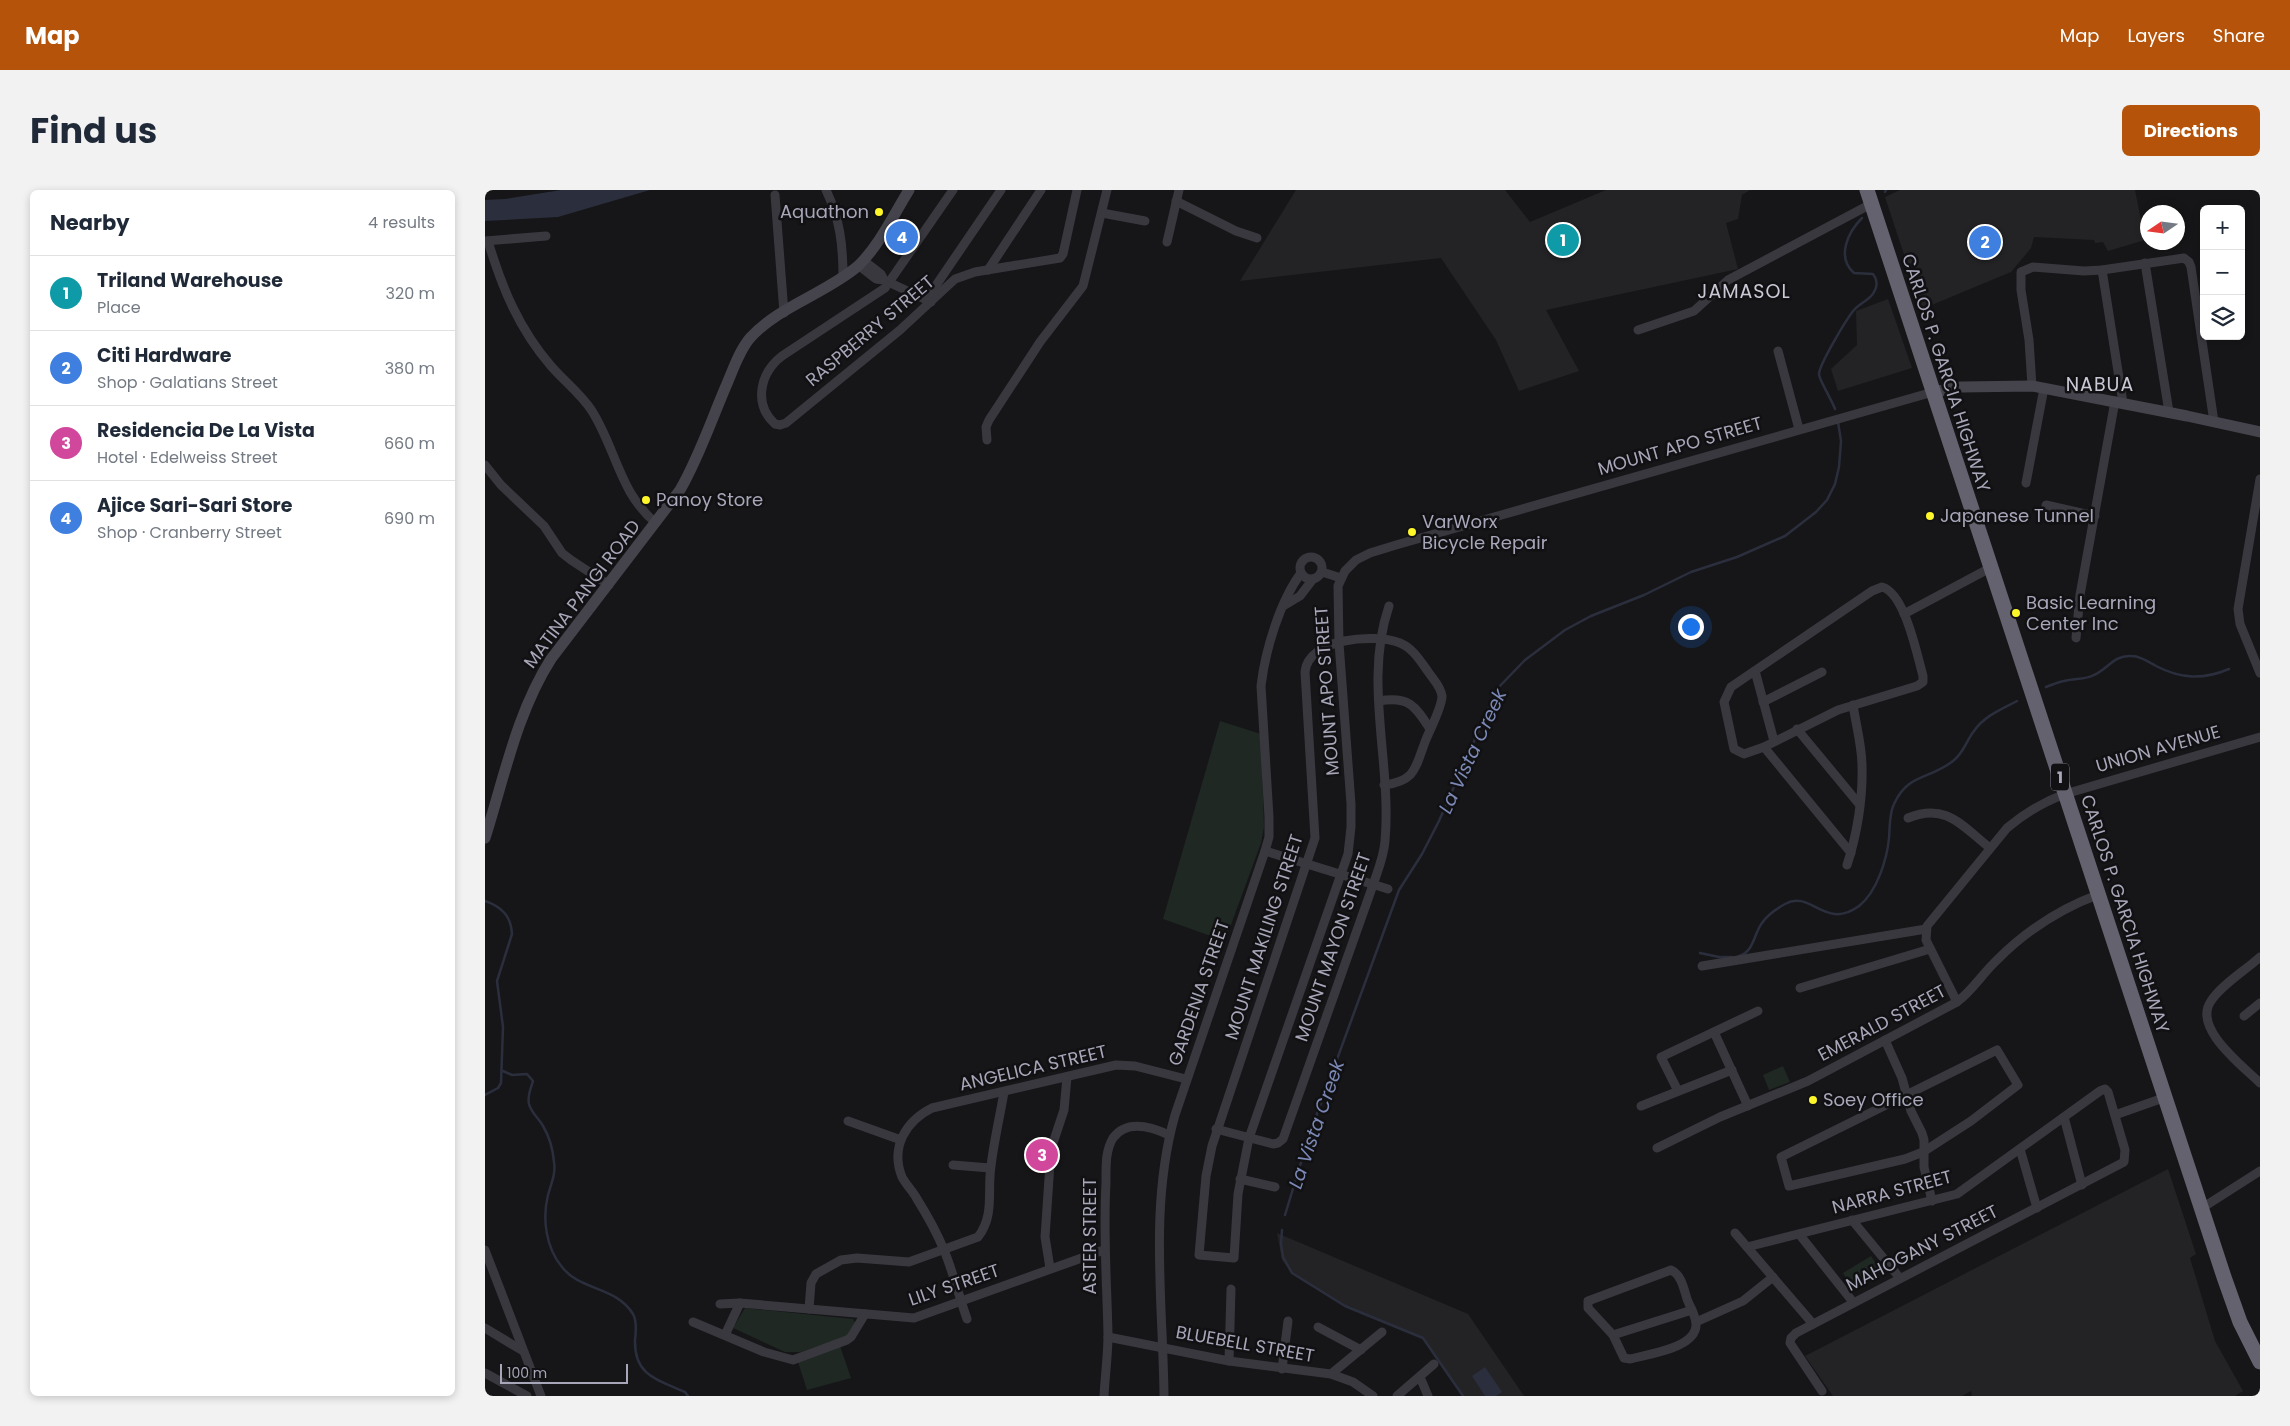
<!DOCTYPE html>
<meta charset="utf-8">
<style>
:root{--surface:#fff;--page:#f2f2f3;--text:#1f2937;--muted:#747a83;--line:#e0e1e3;--accent:#b45309}
body{margin:0;font-family:Poppins,sans-serif;background:var(--page);color:var(--text)}
.controls{position:absolute;right:15px;top:15px;display:grid;overflow:hidden;border-radius:8px;box-shadow:0 2px 8px #0003}
.controls button{width:45px;height:45px;display:grid;place-items:center;padding:0;border:0;border-bottom:1px solid var(--line);background:var(--surface);color:var(--text);font:25px sans-serif}
.compass{position:absolute;left:1655px;top:15px;width:45px;height:45px;border-radius:50%;background:var(--surface);box-shadow:0 2px 8px #0003;rotate:257deg}
.scale{position:absolute;left:15px;bottom:12px;width:128px;box-sizing:border-box;padding-left:5px;border:2px solid #a7a7b9;border-top:0;font-size:14px;line-height:18px;white-space:nowrap;color:#a7a7b9;-webkit-text-stroke:4px #111113;paint-order:stroke}
.you{position:absolute;left:1205px;top:436px;width:18px;height:18px;margin:-12px;border:4px solid #fff;border-radius:50%;background:#1a73e8;box-shadow:0 0 0 8px #1a73e833}
.badge{display:grid;place-items:center;width:32px;height:32px;border-radius:50%;background:var(--accent);color:#fff;font-size:16px;font-weight:700}
.pin{position:absolute;translate:-50% -50%;border:2px solid #fff;box-shadow:0 1px 5px #0006}
.list{margin:0;padding:0;list-style:none}
h2{display:flex;justify-content:space-between;align-items:center;height:65px;margin:0;padding:0 20px;font-size:21px}
h2 small{font-size:16px;font-weight:400;color:var(--muted)}
.list li{display:grid;grid-template-columns:32px 1fr auto;gap:15px;align-items:center;box-sizing:border-box;height:75px;padding:0 20px;border-top:1px solid var(--line)}
.list b{display:block;font-size:19px;white-space:nowrap}
.list p{margin:0;font-size:16px;white-space:nowrap;color:var(--muted)}
.list em{font-size:16px;font-style:normal;color:var(--muted)}
.icon{flex:none;width:28px;height:28px;fill:none;stroke:currentColor;stroke-width:2;stroke-linecap:round;stroke-linejoin:round}
.map{position:relative;flex:none;width:1775px;height:1206px;overflow:hidden;border-radius:8px}
header{display:flex;align-items:center;gap:30px;box-sizing:border-box;height:70px;padding:0 25px;background:var(--accent);color:#fff}
header strong{font-size:24px}
nav{display:flex;gap:28px;margin-inline-start:auto;font-size:18px}
.intro{display:flex;align-items:center;justify-content:space-between;box-sizing:border-box;height:120px;padding:0 30px}
h1{margin:0;font-size:35px}
.button{padding:12px 22px;border-radius:8px;background:var(--accent);color:#fff;font-size:18px;font-weight:700}
main{display:flex;gap:30px;padding:0 30px}
aside{flex:1;background:var(--surface);border-radius:8px;box-shadow:0 2px 8px #0003}
.map>svg:first-child{display:block}
</style>
<header>
<strong>Map</strong>
<nav><a>Map</a><a>Layers</a><a>Share</a></nav>
</header>
<div class="intro"><h1>Find us</h1><a class="button">Directions</a></div>
<main>
<aside>
<h2>Nearby<small>4 results</small></h2>
<ul class="list">
<li><span class="badge" style="background:#0f9aa8">1</span><div><b>Triland Warehouse</b><p>Place</p></div><em>320 m</em></li>
<li><span class="badge" style="background:#3f7fe0">2</span><div><b>Citi Hardware</b><p>Shop · Galatians Street</p></div><em>380 m</em></li>
<li><span class="badge" style="background:#d1479c">3</span><div><b>Residencia De La Vista</b><p>Hotel · Edelweiss Street</p></div><em>660 m</em></li>
<li><span class="badge" style="background:#3f7fe0">4</span><div><b>Ajice Sari-Sari Store</b><p>Shop · Cranberry Street</p></div><em>690 m</em></li>
</ul>
</aside>
<div class="map">
<svg width="1775" height="1206" viewBox="0 0 1775 1206">
<rect width="100%" height="100%" fill="#161618"/>
<g fill="#232225">
<path d="M811,0H1020L1045,32L1121,0H1265L1257,5L1253,29L1241,33L1253,79L1061,120L1094,181L1034,201L1011,150L956,68L755,91Z"/>
<path d="M1415,0H1650L1660,50L1623,61L1618,52L1610,53L1609,50L1549,47L1546,58L1526,82L1437,119L1400,7Z"/>
<path d="M1403,109L1427,178L1353,201L1346,179L1372,155L1371,121Z"/>
<path d="M1683,979L1711,1064L1705,1068L1730,1151L1758,1201L1750,1206H1487L1486,1201L1477,1206H1348L1320,1166Z"/>
<path d="M792,1043L983,1124L1039,1206H978L938,1148L860,1116L807,1083L797,1070Z"/>
</g>
<g fill="#1f2823">
<path d="M735,531L776,544L779,637L776,653L740,751L678,729Z"/>
<path d="M1298,876L1305,892L1284,900L1278,885Z"/>
<path d="M1386,1066L1395,1080L1367,1098L1358,1083Z"/>
<path d="M260,1118L368,1129L370,1133L362,1146L316,1162H300L248,1138Z"/>
<path d="M355,1156L366,1188L322,1200L313,1172Z"/>
</g>
<g fill="#2b2f3d">
<path d="M76,0H165L73,27L0,31V10L20,9Z"/>
<path d="M1000,1177L1017,1202L1011,1206H1000L987,1186Z"/>
</g>
<g fill="none" stroke-linecap="round" stroke-linejoin="round">
<g stroke="#2b2f3d" stroke-width="2.5">
<path d="M1400,2L1401,0"/>
<path d="M1350,219C1347,210 1334,190 1334,184C1334,175 1362,128 1369,120C1375,113 1385,110 1389,102C1393,96 1392,89 1388,84L1369,83C1351,67 1363,42 1377,28"/>
<path d="M1561,497C1567,495 1573,492 1579,491C1590,488 1600,490 1609,485C1623,479 1629,465 1646,466C1655,466 1662,471 1671,476C1696,489 1718,490 1744,479"/>
<path d="M0,711C17,717 26,726 27,744L12,791L18,837L16,893L13,898L0,905"/>
<path d="M1215,763L1234,767H1247"/>
<path d="M1254,766C1269,762 1269,743 1277,733C1283,724 1291,719 1300,714C1326,699 1340,741 1374,716C1392,702 1402,669 1404,648C1405,637 1404,624 1409,614C1423,583 1444,590 1468,571C1479,563 1481,551 1489,541C1499,526 1517,519 1532,511"/>
<path d="M18,881L27,885L42,884L48,891C46,898 42,906 44,914C46,923 54,928 58,936C64,946 68,960 69,972C71,984 66,994 63,1005C57,1029 61,1058 77,1077C95,1101 131,1096 148,1124C152,1131 151,1142 150,1150C149,1186 173,1190 200,1202L203,1206"/>
<path d="M800,1025L825,943L914,700L937,664L954,631L1012,499L1040,470L1080,440L1106,426L1159,405L1206,382L1252,367L1300,346L1331,322L1342,310L1350,294L1354,277L1356,251L1353,232"/>
<path d="M797,1040L796,1054L798,1067L807,1083L860,1116L938,1148L978,1206"/>
</g>
<g stroke="#39383f" stroke-width="9">
<path d="M341,0C355,29 358,55 358,87"/>
<path d="M468,0L400,98L297,166C275,183 268,214 290,234L295,235L301,233L415,140L470,89L490,82L575,68L578,64L592,0"/>
<path d="M290,5L299,123"/>
<path d="M691,11L751,41L772,48"/>
<path d="M617,23L660,31"/>
<path d="M0,51L61,46"/>
<path d="M3,51C17,98 34,139 66,176C80,192 96,204 107,221C131,259 135,304 171,333"/>
<path d="M682,52L694,0"/>
<path d="M378,70L396,84L399,90"/>
<path d="M1660,73L1684,222"/>
<path d="M373,75L391,89L399,90L446,112"/>
<path d="M503,80L556,0"/>
<path d="M1617,80L1638,213"/>
<path d="M441,110L516,0"/>
<path d="M1153,140L1209,121L1243,90L1386,14"/>
<path d="M1293,161L1314,239"/>
<path d="M1547,196L1544,150L1536,100V82L1548,77L1599,81L1617,80L1699,68L1704,72L1706,77L1729,232"/>
<path d="M502,250L501,237L504,230L555,152L598,96L622,0"/>
<path d="M0,275L16,295L59,336L77,363L86,370L124,395"/>
<path d="M1775,289L1753,419L1755,434L1775,483"/>
<path d="M1541,293L1559,198"/>
<path d="M1561,315L1610,326"/>
<circle cx="826" cy="378" r="11"/>
<path d="M837,382L856,388"/>
<path d="M1397,397C1420,403 1432,465 1438,486V492L1432,496L1353,520L1279,557L1259,564L1249,559L1239,512L1246,497L1387,401Z"/>
<path d="M800,415L815,406L828,389"/>
<path d="M1419,424L1505,378"/>
<path d="M1591,448L1595,405L1630,211"/>
<path d="M1270,481L1289,551"/>
<path d="M894,511C923,506 930,515 945,539"/>
<path d="M1278,512L1337,482"/>
<path d="M1312,539L1374,614"/>
<path d="M1279,557L1366,663"/>
<path d="M899,595C930,591 930,579 940,552C944,541 957,518 957,506C956,497 949,490 944,483C936,472 928,458 915,453C890,443 823,448 820,482L830,648L727,956L721,986L714,1065L749,1068L753,1004L764,948L863,664L866,637V614L854,453L853,396L860,381L871,370L885,363L911,355L1448,202"/>
<path d="M1423,628C1461,612 1477,636 1505,658"/>
<path d="M780,661L903,699"/>
<path d="M1362,675C1372,645 1378,608 1377,576C1377,556 1371,535 1368,515"/>
<path d="M1775,767C1761,780 1736,795 1726,811C1707,838 1758,876 1775,893"/>
<path d="M1217,776L1441,739"/>
<path d="M1315,798L1445,759"/>
<path d="M1472,812L1441,750L1442,736L1522,638C1540,623 1558,612 1580,604L1775,547"/>
<path d="M1759,826L1775,813"/>
<path d="M1229,842L1263,916"/>
<path d="M1400,850L1417,888L1426,921L1437,943L1439,950V977L1447,1011"/>
<path d="M1512,860L1533,895L1486,931L1438,962L1420,969L1304,996L1296,967Z"/>
<path d="M1193,901L1176,867L1273,821"/>
<path d="M1156,916L1247,880"/>
<path d="M1630,925L1681,907"/>
<path d="M1579,927L1597,995"/>
<path d="M363,931L416,950"/>
<path d="M731,939L788,954L793,953L798,949L888,695C893,680 899,666 900,651C907,572 878,492 904,416"/>
<path d="M1172,958L1235,927L1323,891L1472,812C1488,800 1497,784 1512,770C1541,741 1576,718 1615,704"/>
<path d="M1535,959L1552,1018"/>
<path d="M468,975L505,978"/>
<path d="M755,989L790,997"/>
<path d="M1717,1018L1775,981"/>
<path d="M1367,1030L1414,1087"/>
<path d="M1250,1043L1328,1134"/>
<path d="M1314,1044L1368,1112"/>
<path d="M1262,1057L1472,1004L1615,901L1620,899L1623,902L1640,960L1639,972L1311,1143L1306,1148L1305,1153L1337,1201"/>
<path d="M0,1060L56,1206"/>
<path d="M565,1078L560,1047L566,959L579,920L582,887"/>
<path d="M1186,1080C1196,1084 1199,1099 1202,1109C1205,1117 1211,1126 1211,1134C1212,1158 1163,1164 1145,1169L1139,1168L1128,1145L1103,1118V1111Z"/>
<path d="M235,1114L255,1113L429,1128L619,1060"/>
<path d="M324,1119L326,1093L331,1084L356,1070L372,1068L424,1072L493,1047C510,1025 502,1001 506,976C509,951 515,926 519,902"/>
<path d="M482,1129C474,1106 468,1082 459,1060C452,1043 442,1025 432,1009C428,1001 421,995 417,987C405,957 421,931 447,918L631,875L650,876L701,889"/>
<path d="M208,1132L279,1162L308,1170L362,1150L366,1147L380,1124"/>
<path d="M1211,1132L1258,1111L1288,1087"/>
<path d="M833,1137L876,1160"/>
<path d="M0,1138L38,1161"/>
<path d="M240,1145L255,1113"/>
<path d="M1128,1145L1207,1120"/>
<path d="M623,1147L744,1171L846,1184L868,1192L888,1206"/>
<path d="M744,1171L746,1099"/>
<path d="M797,1179L803,1131"/>
<path d="M0,1183L42,1206"/>
<path d="M846,1184L897,1142"/>
<path d="M935,1187L943,1206"/>
<path d="M619,1206C620,1186 623,1165 623,1145C622,1094 618,1044 621,993C621,978 620,961 628,948C642,929 667,937 684,945"/>
<path d="M679,1206C678,1112 664,1016 690,925L780,661L784,647V627L776,496C780,461 795,411 816,383"/>
<path d="M912,1206L949,1174"/>
</g>
<g stroke="#45444d" stroke-width="11">
<path d="M1448,202L1476,197L1547,196L1702,226L1775,242"/>
<path d="M0,648C19,588 32,522 66,469L195,300C214,267 226,231 241,196C248,180 254,161 265,148C294,116 340,104 373,76C394,56 409,24 424,0"/>
</g>
<path stroke="#63626e" stroke-width="15" d="M1382,0L1739,1087L1755,1132L1775,1172"/>
</g>
<g fill="#fdf729" stroke="#111113" stroke-width="2">
<circle cx="394" cy="22" r="5"/>
<circle cx="161" cy="310" r="5"/>
<circle cx="1445" cy="326" r="5"/>
<circle cx="927" cy="342" r="5"/>
<circle cx="1531" cy="423" r="5"/>
<circle cx="1328" cy="910" r="5"/>
</g>
<g text-anchor="middle" stroke-width="5" stroke-linejoin="round" paint-order="stroke">
<rect fill="#111113" stroke="#7a7a87" stroke-width="1" x="1566" y="573.5" width="18" height="27" rx="4"/>
<g font-size="16" font-weight="bold" fill="#a7a7b9">
<text x="1575" y="593">1</text>
</g>
<g font-size="18" fill="#a7a7b9" stroke="#111113" text-anchor="start">
<text x="384" y="28" text-anchor="end">Aquathon</text>
<text x="171" y="316">Panoy Store</text>
<text x="1455" y="332">Japanese Tunnel</text>
<text x="937" y="338">VarWorx<tspan x="937" dy="21">Bicycle Repair</tspan></text>
<text x="1541" y="419">Basic Learning<tspan x="1541" dy="21">Center Inc</tspan></text>
<text x="1338" y="916">Soey Office</text>
</g>
<g font-size="18" fill="#a7a7b9" stroke="#111113">
<text transform="translate(385 141) rotate(-40)" y="6">RASPBERRY STREET</text>
<text transform="translate(1461 183) rotate(72)" y="6">CARLOS P. GARCIA HIGHWAY</text>
<text transform="translate(1195 256) rotate(-16)" y="6">MOUNT APO STREET</text>
<text transform="translate(97 404) rotate(-53)" y="6">MATINA PANGI ROAD</text>
<text transform="translate(842 501) rotate(-94)" y="6">MOUNT APO STREET</text>
<text transform="translate(1673 559) rotate(-16)" y="6">UNION AVENUE</text>
<text transform="translate(1640 724) rotate(72)" y="6">CARLOS P. GARCIA HIGHWAY</text>
<text transform="translate(779 747) rotate(-72)" y="6">MOUNT MAKILING STREET</text>
<text transform="translate(848 757) rotate(-71)" y="6">MOUNT MAYON STREET</text>
<text transform="translate(714 803) rotate(-71)" y="6">GARDENIA STREET</text>
<text transform="translate(1397 833) rotate(-28)" y="6">EMERALD STREET</text>
<text transform="translate(548 878) rotate(-13)" y="6">ANGELICA STREET</text>
<text transform="translate(1407 1002) rotate(-15)" y="6">NARRA STREET</text>
<text transform="translate(605 1046) rotate(-90)" y="6">ASTER STREET</text>
<text transform="translate(1437 1058) rotate(-27)" y="6">MAHOGANY STREET</text>
<text transform="translate(469 1095) rotate(-19)" y="6">LILY STREET</text>
<text transform="translate(760 1154) rotate(10)" y="6">BLUEBELL STREET</text>
</g>
<g font-size="19" letter-spacing="1" fill="#c9c8d4" stroke="#111113">
<text x="1259" y="108">JAMASOL</text>
<text x="1615" y="201">NABUA</text>
</g>
<g font-size="19" font-style="italic" fill="#7c89b6" stroke="#111113">
<text transform="translate(987 561) rotate(-65)" y="7">La Vista Creek</text>
<text transform="translate(831 934) rotate(-71)" y="7">La Vista Creek</text>
</g>
</g>
</svg>
<div class="controls">
<button>+</button>
<button>−</button>
<button><svg class="icon" aria-label="layers" viewBox="0 0 24 24"><path d="M12 4l9 5-9 5-9-5zM3 14l9 5 9-5"/></svg></button>
</div>
<svg class="compass" viewBox="-18 -18 36 36"><path d="M0-13l5 13h-10z" fill="#e53935"/><path d="M0 13l5-13h-10z" fill="#747a83"/></svg>
<div class="scale">100 m</div>
<div class="you"></div>
<div class="pin badge" style="left:1078px;top:50px;background:#0f9aa8">1</div>
<div class="pin badge" style="left:1500px;top:52px;background:#3f7fe0">2</div>
<div class="pin badge" style="left:557px;top:965px;background:#d1479c">3</div>
<div class="pin badge" style="left:417px;top:47px;background:#3f7fe0">4</div>
</div>
</main>
